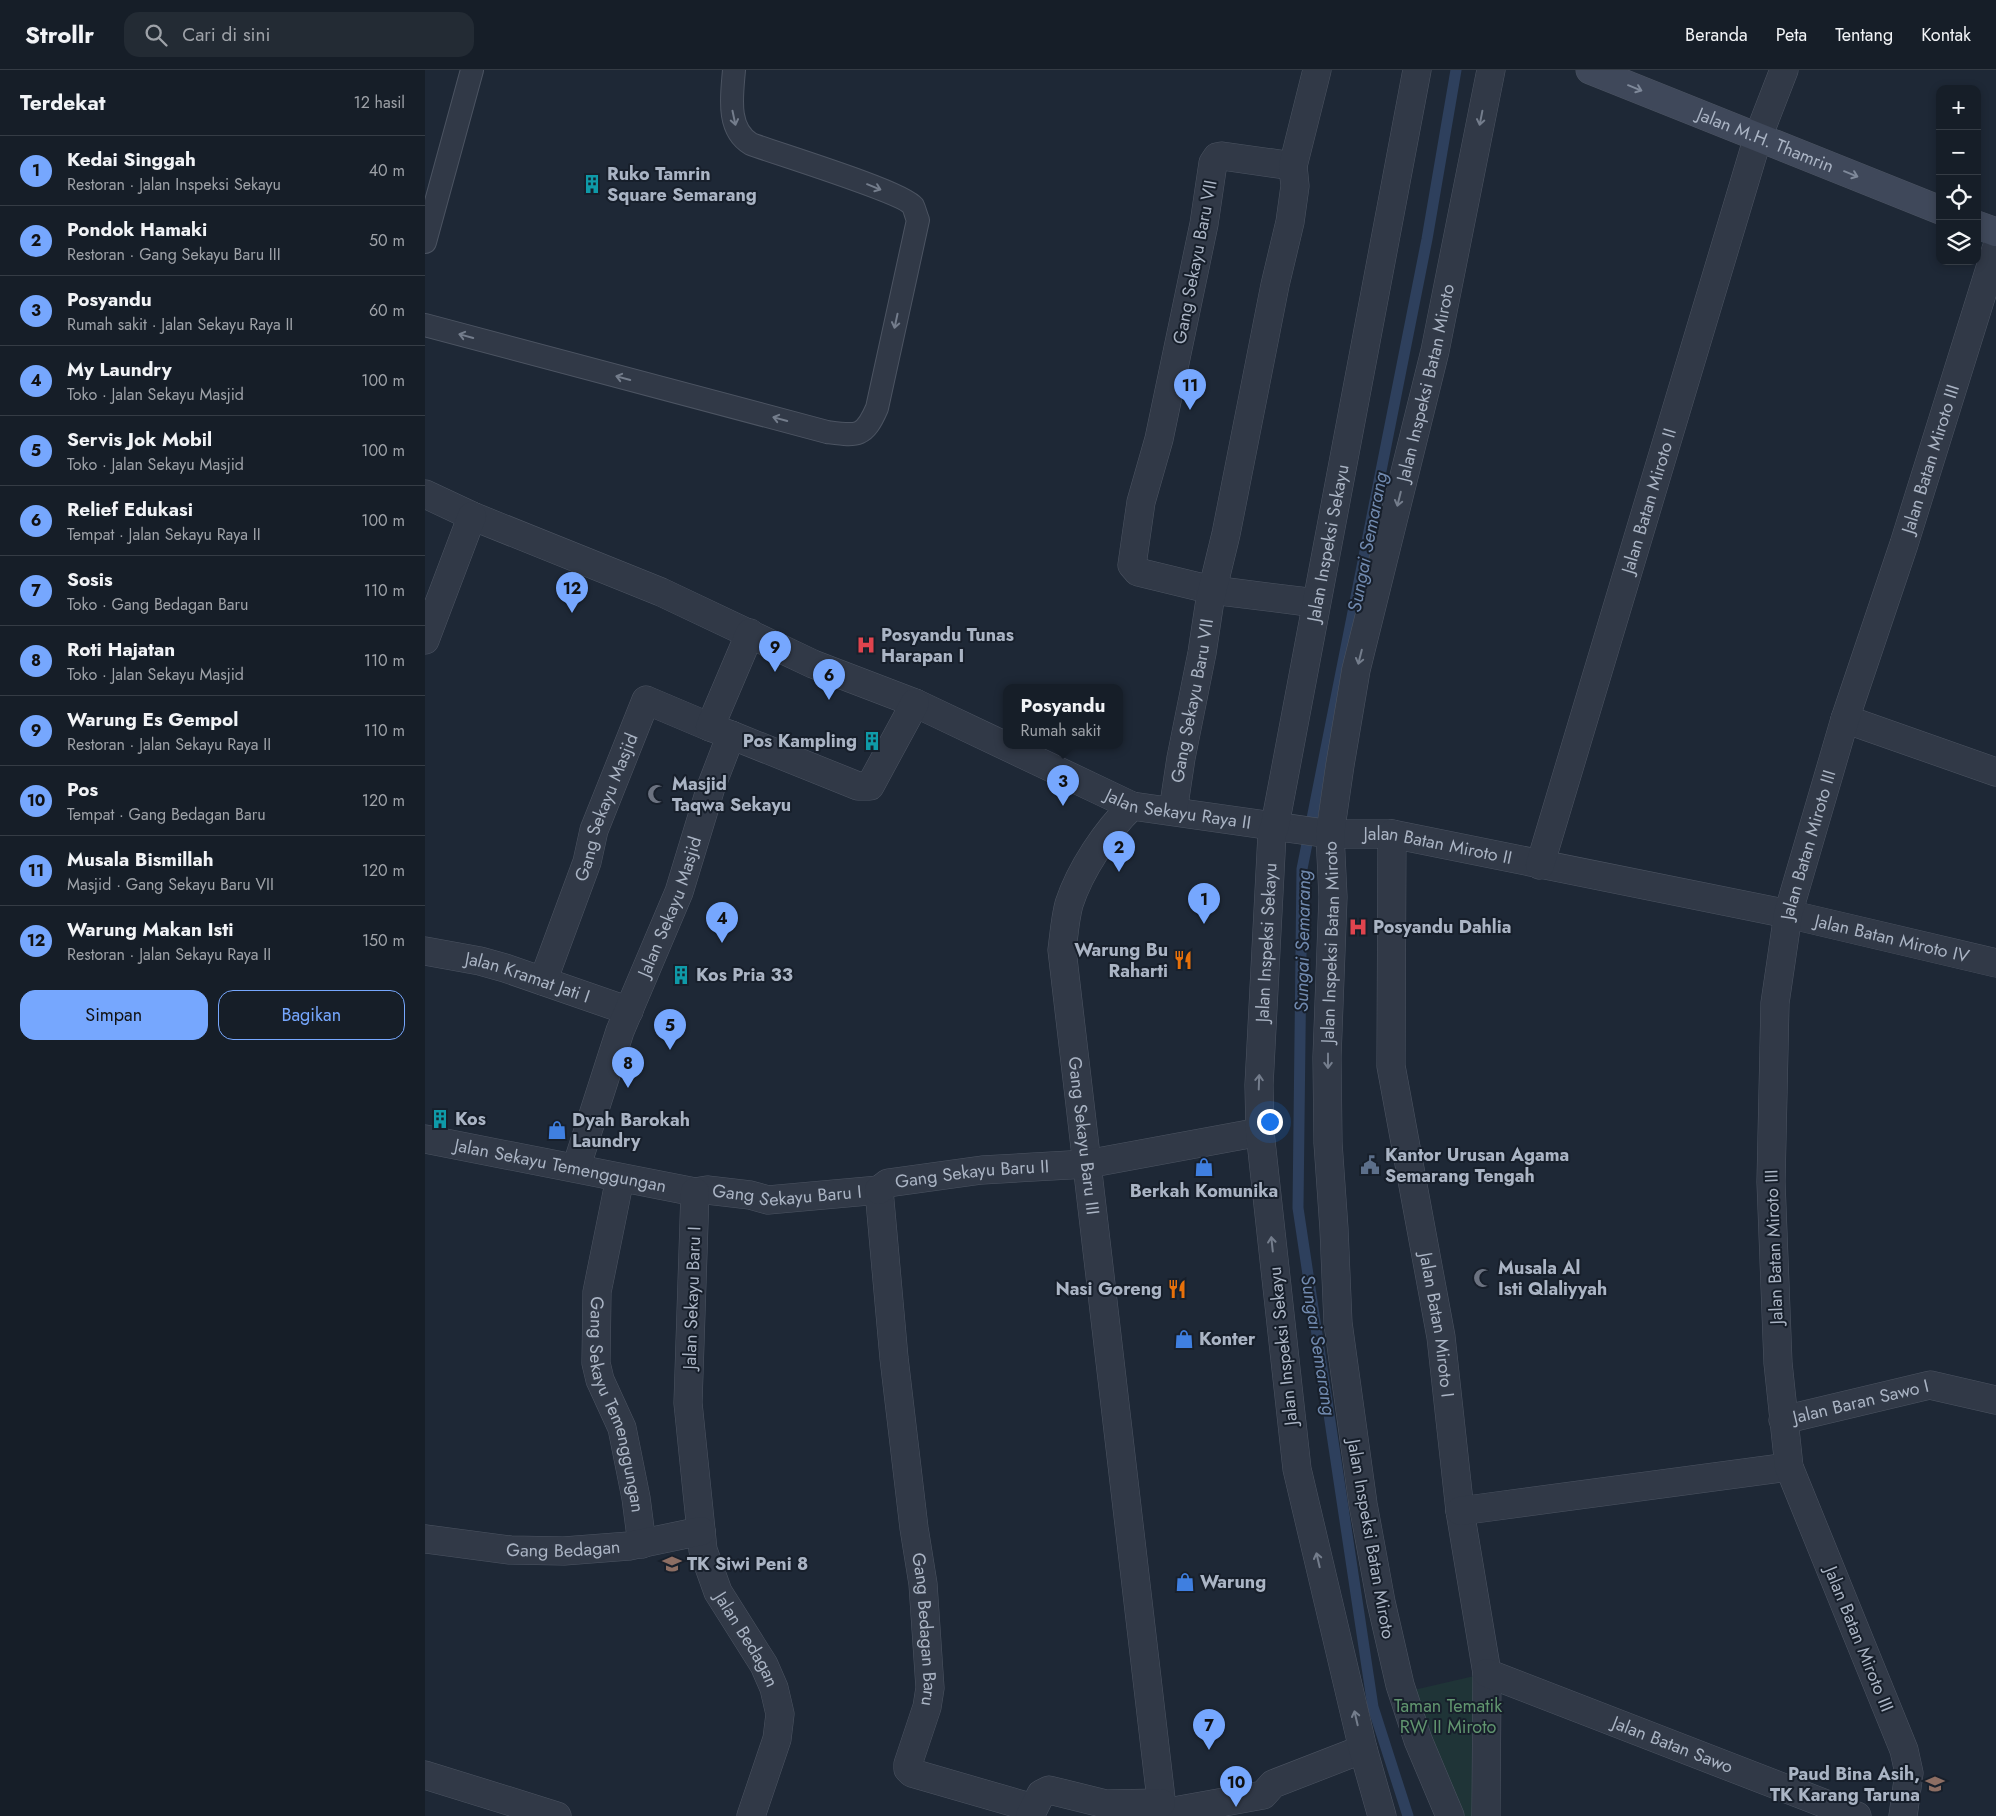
<!DOCTYPE html>
<html lang="id">
<meta charset="utf-8">
<style>
:root{--surface:#161e28;--page:#232b34;--text:#f1f3f6;--muted:#9ea2a8;--line:#353c45;--accent:#76a7fe}
body{margin:0;font-family:Jost,sans-serif;background:var(--page);color:var(--text)}
.controls{position:absolute;right:15px;top:15px;display:grid;overflow:hidden;border-radius:10px;box-shadow:0 2px 8px #0003}
.controls button{width:45px;height:45px;display:grid;place-items:center;padding:0;border:0;border-bottom:1px solid var(--line);background:var(--surface);color:var(--text);font:25px sans-serif}
.you{position:absolute;left:844px;top:1051px;width:18px;height:18px;margin:-12px;border:4px solid #fff;border-radius:50%;background:#1a73e8;box-shadow:0 0 0 8px #1a73e833}
.badge{display:grid;place-items:center;width:32px;height:32px;border-radius:50%;background:var(--accent);color:#111;font-size:16px;font-weight:700}
.pin{position:absolute;translate:-50% -41px;filter:drop-shadow(0 1px 2px #0008)}
.pin::after{content:'';position:absolute;top:26px;width:18px;height:15px;background:inherit;clip-path:polygon(0 0,100% 0,50% 100%)}
.popup{position:absolute;left:578px;top:614px;width:120px;height:65px;box-sizing:border-box;display:grid;place-content:center;border-radius:10px;background:var(--surface);filter:drop-shadow(0 1px 4px #0005);font-size:16px;white-space:nowrap;color:var(--muted)}
.popup b{font-size:19px;color:var(--text)}
.popup::after{content:'';position:absolute;left:50%;top:100%;margin-left:-10px;border:10px solid transparent;border-top-color:var(--surface)}
.list{margin:0;padding:0;list-style:none}
h2{display:flex;justify-content:space-between;align-items:center;height:65px;margin:0;padding:0 20px;font-size:21px}
h2 small{font-size:16px;font-weight:400;color:var(--muted)}
.list li{display:grid;grid-template-columns:32px 1fr auto;gap:15px;align-items:center;box-sizing:border-box;height:70px;padding:0 20px;border-top:1px solid var(--line)}
.list b{display:block;font-size:19px;white-space:nowrap}
.list p{margin:0;font-size:16px;white-space:nowrap;color:var(--muted)}
.list em{font-size:16px;font-style:normal;color:var(--muted)}
.actions{display:flex;gap:10px;padding:15px 20px}
.actions a{flex:1;padding:11px 0;border:1px solid var(--accent);border-radius:15px;text-align:center;font-size:18px;color:var(--accent)}
.actions .main{background:var(--accent);color:#111}
.icon{flex:none;width:28px;height:28px;fill:none;stroke:currentColor;stroke-width:2;stroke-linecap:round;stroke-linejoin:round}
.map{position:relative;flex:none;width:1571px;height:1746px;overflow:hidden}
header{display:flex;align-items:center;gap:30px;box-sizing:border-box;height:70px;padding:0 25px;background:var(--surface);border-bottom:1px solid var(--line)}
header strong{font-size:24px}
nav{display:flex;gap:28px;margin-inline-start:auto;font-size:18px}
.search{width:350px;height:45px;background:var(--page);display:flex;align-items:center;gap:12px;box-sizing:border-box;padding:0 18px;border-radius:15px;color:var(--muted);font-size:19px}
main{display:flex}
aside{flex:1;background:var(--surface)}
.map>svg:first-child{display:block}
</style>
<header>
<strong>Strollr</strong>
<div class="search"><svg class="icon" aria-label="search" viewBox="0 0 24 24"><circle cx="10" cy="10" r="6"/><path d="M15 15l6 6"/></svg>Cari di sini</div>
<nav><a>Beranda</a><a>Peta</a><a>Tentang</a><a>Kontak</a></nav>
</header>
<main>
<aside>
<h2>Terdekat<small>12 hasil</small></h2>
<ul class="list">
<li><span class="badge">1</span><div><b>Kedai Singgah</b><p>Restoran · Jalan Inspeksi Sekayu</p></div><em>40 m</em></li>
<li><span class="badge">2</span><div><b>Pondok Hamaki</b><p>Restoran · Gang Sekayu Baru III</p></div><em>50 m</em></li>
<li><span class="badge">3</span><div><b>Posyandu</b><p>Rumah sakit · Jalan Sekayu Raya II</p></div><em>60 m</em></li>
<li><span class="badge">4</span><div><b>My Laundry</b><p>Toko · Jalan Sekayu Masjid</p></div><em>100 m</em></li>
<li><span class="badge">5</span><div><b>Servis Jok Mobil</b><p>Toko · Jalan Sekayu Masjid</p></div><em>100 m</em></li>
<li><span class="badge">6</span><div><b>Relief Edukasi</b><p>Tempat · Jalan Sekayu Raya II</p></div><em>100 m</em></li>
<li><span class="badge">7</span><div><b>Sosis</b><p>Toko · Gang Bedagan Baru</p></div><em>110 m</em></li>
<li><span class="badge">8</span><div><b>Roti Hajatan</b><p>Toko · Jalan Sekayu Masjid</p></div><em>110 m</em></li>
<li><span class="badge">9</span><div><b>Warung Es Gempol</b><p>Restoran · Jalan Sekayu Raya II</p></div><em>110 m</em></li>
<li><span class="badge">10</span><div><b>Pos</b><p>Tempat · Gang Bedagan Baru</p></div><em>120 m</em></li>
<li><span class="badge">11</span><div><b>Musala Bismillah</b><p>Masjid · Gang Sekayu Baru VII</p></div><em>120 m</em></li>
<li><span class="badge">12</span><div><b>Warung Makan Isti</b><p>Restoran · Jalan Sekayu Raya II</p></div><em>150 m</em></li>
</ul>
<div class="actions"><a class="main">Simpan</a><a>Bagikan</a></div>
</aside>
<div class="map">
<svg width="1571" height="1746" viewBox="0 0 1571 1746">
<rect width="100%" height="100%" fill="#1e2836"/>
<path fill="#1f3437" d="M1058,1604L1055,1746H1025L980,1622Z"/>
<g fill="none" stroke-linecap="round" stroke-linejoin="round">
<path stroke="#2e405d" stroke-width="11" d="M983,1746L948,1637L873,1138L877,799L1002,169L1031,0"/>
<g stroke="#4c5462" stroke-width="24">
<g id="lane">
<path d="M0,172L47,0"/>
<path d="M0,255L402,362C432,366 439,368 452,338L493,150C491,146 490,140 488,136C478,122 350,83 326,74C301,59 307,25 309,0"/>
</g>
</g>
<g stroke="#4c5462" stroke-width="29">
<g id="street">
<path d="M868,96L797,86L792,87L788,93L779,154L734,369L716,432L707,495L713,502L787,520L891,533"/>
<path id="s1" d="M0,424L47,446L236,522L388,594L490,633L707,736L905,764H967L1363,844L1571,893"/>
<path d="M0,570L47,446"/>
<path d="M1420,649L1571,702"/>
<path d="M306,665L433,716H445L490,633"/>
<path id="s2" d="M707,736C681,761 655,800 644,834C640,849 639,865 637,880L738,1746"/>
<path id="s3" d="M748,741L756,688L777,583L785,530L801,464L850,215L865,152L870,116L868,96L892,0"/>
<path id="s4" d="M967,764L966,996L1016,1267L1035,1441L1062,1603L1061,1746"/>
<path id="s5" d="M1115,795L1333,67L1359,0"/>
<path id="s6" d="M0,881L55,891L80,898L204,941"/>
<path id="s7" d="M118,911L162,792L169,760L221,630L285,657"/>
<path id="s8" d="M0,1069L270,1122L282,1120L325,1125L343,1130L454,1120"/>
<path id="s9" d="M151,1098L195,961L254,822L286,717L306,665L285,657L325,563"/>
<path id="s10" d="M195,1108L172,1222L171,1293L175,1310L197,1358L211,1428L217,1474"/>
<path id="s11" d="M454,1120L469,1288L489,1458L498,1514L505,1618L502,1637L483,1694V1699L487,1703L608,1738"/>
<path id="s12" d="M454,1120L463,1113L557,1100L662,1094L835,1062"/>
<path id="s13" d="M270,1122L263,1333L278,1480L293,1522L339,1595L349,1618L355,1644L352,1669L326,1746"/>
<path id="s14" d="M1358,1350L1505,1315L1571,1330"/>
<path d="M1035,1441L1364,1397"/>
<path id="s15" d="M0,1469L85,1480L139,1481L204,1476L276,1461"/>
<path id="s16" d="M1062,1603L1432,1746"/>
<path d="M0,1705L132,1746"/>
<path d="M738,1743L838,1725L848,1714L938,1679"/>
<path d="M605,1746L616,1724L624,1720L681,1734L736,1733"/>
<path id="s17" d="M957,1746L938,1679L872,1399L835,1062L834,1015L847,764L850,755L992,0"/>
<path id="s18" d="M1025,1746L993,1670L975,1615L956,1532L938,1434L913,1253L909,1159L903,1073L902,987L908,827L905,764L915,695L931,600L1010,281L1066,0"/>
<path id="s19" d="M1478,1746L1484,1703L1479,1680L1364,1397L1353,1293L1346,1112L1350,933L1363,844L1420,649L1479,474L1571,179"/>
</g>
</g>
<g stroke="#4c5462" stroke-width="29">
<g id="secondary">
<path id="s20" d="M1165,0L1515,140"/>
<path d="M1552,155L1571,162"/>
</g>
</g>
<use href="#lane" stroke="#313947" stroke-width="22"/>
<use href="#street" stroke="#313947" stroke-width="28"/>
<use href="#secondary" stroke="#3f485a" stroke-width="28"/>
</g>
<defs><path id="oneway-shaft" d="M-6 0H5M1.5-3L5.5 0L1.5 3" fill="none" stroke-width="1.6" stroke-linecap="round" stroke-linejoin="round" transform="scale(1.25)"/></defs>
<g stroke="#7f899a">
<use href="#oneway-shaft" transform="translate(1210 18) rotate(22)"/>
<use href="#oneway-shaft" transform="translate(1426 104) rotate(22)"/>
</g>
<g stroke="#747d8c">
<use href="#oneway-shaft" transform="translate(309 48) rotate(78)"/>
<use href="#oneway-shaft" transform="translate(1056 48) rotate(101)"/>
<use href="#oneway-shaft" transform="translate(449 117) rotate(22)"/>
<use href="#oneway-shaft" transform="translate(471 251) rotate(102)"/>
<use href="#oneway-shaft" transform="translate(41 266) rotate(-165)"/>
<use href="#oneway-shaft" transform="translate(198 308) rotate(-165)"/>
<use href="#oneway-shaft" transform="translate(355 349) rotate(-165)"/>
<use href="#oneway-shaft" transform="translate(974 429) rotate(104)"/>
<use href="#oneway-shaft" transform="translate(935 587) rotate(104)"/>
<use href="#oneway-shaft" transform="translate(903 991) rotate(90)"/>
<use href="#oneway-shaft" transform="translate(834 1012) rotate(-88)"/>
<use href="#oneway-shaft" transform="translate(847 1174) rotate(-96)"/>
<use href="#oneway-shaft" transform="translate(893 1490) rotate(-103)"/>
<use href="#oneway-shaft" transform="translate(931 1648) rotate(-103)"/>
</g>
<defs>
<g id="building-bare" transform="scale(1.5)"><path d="M-4-6H4V6H1V3H-1V6H-4ZM-2.5-4.3h1.7v1.8h-1.7ZM.8-4.3h1.7v1.8H.8ZM-2.5-1h1.7V.8h-1.7ZM.8-1h1.7V.8H.8Z" fill="#0f9aa8" stroke="#171f2b" stroke-width="2.5" paint-order="stroke"/></g>
<g id="hospital-bare" transform="scale(1.5)"><path d="M-5-5h3v3.5h4V-5h3V5h-3V1.5h-4V5h-3Z" fill="#e0444e" stroke="#171f2b" stroke-width="2.5" paint-order="stroke"/></g>
<g id="mosque-bare" transform="scale(1.5)"><path d="M3.5-4.9A6 6 0 1 0 3.5 4.9A5 5 0 1 1 3.5-4.9Z" fill="#6b7280" stroke="#171f2b" stroke-width="2.5" paint-order="stroke"/></g>
<g id="restaurant-bare" transform="scale(1.5)"><path d="M-5-6h1v4h1v-4h1v4h1v-4h1v5L-1.5 .5V6h-2V.5L-5-1ZM5-6V6H3V1.5H1.5Q1.5-4 5-6Z" fill="#e8710a" stroke="#171f2b" stroke-width="2.5" paint-order="stroke"/></g>
<g id="shop-bare" transform="scale(1.5)"><path d="M-5-2.5h2.3a2.7 3.5 0 0 1 5.4 0H5L5.5 6h-11ZM-1.5-2.5h3a1.5 2.3 0 0 0-3 0Z" fill="#3f7fe0" stroke="#171f2b" stroke-width="2.5" paint-order="stroke"/></g>
<g id="civic-bare" transform="scale(1.5)"><path d="M-.6-6.5H3V-4.5H.6V-3L4-1V1h2V6H-6V1h2V-1L-.6-3ZM-1.2 2.5V6h2.4V2.5Z" fill="#5c6f8a" stroke="#171f2b" stroke-width="2.5" paint-order="stroke"/></g>
<g id="school-bare" transform="scale(1.5)"><path d="M0-5L7-2L0 1L-7-2ZM-4 1L0 2.5L4 1V4Q0 6-4 4Z" fill="#8d6e63" stroke="#171f2b" stroke-width="2.5" paint-order="stroke"/></g>
</defs>
<g fill-rule="evenodd">
<use href="#building-bare" x="167" y="114"/>
<use href="#hospital-bare" x="441" y="575"/>
<use href="#building-bare" x="447" y="671"/>
<use href="#mosque-bare" x="232" y="724"/>
<use href="#hospital-bare" x="933" y="857"/>
<use href="#restaurant-bare" x="758" y="890"/>
<use href="#building-bare" x="256" y="905"/>
<use href="#building-bare" x="15" y="1049"/>
<use href="#shop-bare" x="132" y="1060"/>
<use href="#civic-bare" x="945" y="1095"/>
<use href="#shop-bare" x="779" y="1097"/>
<use href="#mosque-bare" x="1058" y="1208"/>
<use href="#restaurant-bare" x="752" y="1219"/>
<use href="#shop-bare" x="759" y="1269"/>
<use href="#school-bare" x="247" y="1494"/>
<use href="#shop-bare" x="760" y="1512"/>
<use href="#school-bare" x="1510" y="1714"/>
</g>
<g text-anchor="middle" stroke-width="4" stroke-linejoin="round" paint-order="stroke">
<g font-size="18" fill="#aab4c4" stroke="#171f2b">
<text dy="6" stroke="none"><textPath href="#s20" startOffset="189">Jalan M.H. Thamrin</textPath></text>
<text transform="translate(770 192) rotate(-79)" y="6">Gang Sekayu Baru VII</text>
<text dy="6" stroke="none"><textPath href="#s18" startOffset="1459">Jalan Inspeksi Batan Miroto</textPath></text>
<text dy="6" stroke="none"><textPath href="#s19" startOffset="1404">Jalan Batan Miroto III</textPath></text>
<text dy="6" stroke="none"><textPath href="#s5" startOffset="380">Jalan Batan Miroto II</textPath></text>
<text dy="6" stroke="none"><textPath href="#s17" startOffset="1291">Jalan Inspeksi Sekayu</textPath></text>
<text dy="6" stroke="none"><textPath href="#s3" startOffset="112">Gang Sekayu Baru VII</textPath></text>
<text dy="6" stroke="none"><textPath href="#s1" startOffset="819">Jalan Sekayu Raya II</textPath></text>
<text dy="6" stroke="none"><textPath href="#s7" startOffset="185">Gang Sekayu Masjid</textPath></text>
<text dy="6" stroke="none"><textPath href="#s19" startOffset="999">Jalan Batan Miroto III</textPath></text>
<text dy="6" stroke="none"><textPath href="#s1" startOffset="1082">Jalan Batan Miroto II</textPath></text>
<text dy="6" stroke="none"><textPath href="#s9" startOffset="278">Jalan Sekayu Masjid</textPath></text>
<text dy="6" stroke="none"><textPath href="#s1" startOffset="1546">Jalan Batan Miroto IV</textPath></text>
<text dy="6" stroke="none"><textPath href="#s17" startOffset="886">Jalan Inspeksi Sekayu</textPath></text>
<text dy="6" stroke="none"><textPath href="#s18" startOffset="889">Jalan Inspeksi Batan Miroto</textPath></text>
<text dy="6" stroke="none"><textPath href="#s6" startOffset="106">Jalan Kramat Jati I</textPath></text>
<text dy="6" stroke="none"><textPath href="#s2" startOffset="351">Gang Sekayu Baru III</textPath></text>
<text dy="6" stroke="none"><textPath href="#s8" startOffset="138">Jalan Sekayu Temenggungan</textPath></text>
<text dy="6" stroke="none"><textPath href="#s12" startOffset="96">Gang Sekayu Baru II</textPath></text>
<text dy="6" stroke="none"><textPath href="#s8" startOffset="368">Gang Sekayu Baru I</textPath></text>
<text transform="translate(1349 1177) rotate(-92)" y="6">Jalan Batan Miroto III</text>
<text transform="translate(267 1228) rotate(-88)" y="6">Jalan Sekayu Baru I</text>
<text dy="6" stroke="none"><textPath href="#s4" startOffset="495">Jalan Batan Miroto I</textPath></text>
<text transform="translate(858 1276) rotate(-96)" y="6">Jalan Inspeksi Sekayu</text>
<text dy="6" stroke="none"><textPath href="#s14" startOffset="80">Jalan Baran Sawo I</textPath></text>
<text dy="6" stroke="none"><textPath href="#s10" startOffset="232">Gang Sekayu Temenggungan</textPath></text>
<text transform="translate(946 1469) rotate(80)" y="6">Jalan Inspeksi Batan Miroto</text>
<text dy="6" stroke="none"><textPath href="#s15" startOffset="139">Gang Bedagan</textPath></text>
<text dy="6" stroke="none"><textPath href="#s11" startOffset="442">Gang Bedagan Baru</textPath></text>
<text transform="translate(1434 1569) rotate(68)" y="6">Jalan Batan Miroto III</text>
<text dy="6" stroke="none"><textPath href="#s13" startOffset="459">Jalan Bedagan</textPath></text>
<text dy="6" stroke="none"><textPath href="#s16" startOffset="199">Jalan Batan Sawo</textPath></text>
</g>
<g font-size="18" font-weight="bold" fill="#aab4c4" stroke="#171f2b" text-anchor="start">
<text x="182" y="110">Ruko Tamrin<tspan x="182" dy="21">Square Semarang</tspan></text>
<text x="456" y="571">Posyandu Tunas<tspan x="456" dy="21">Harapan I</tspan></text>
<text x="432" y="677" text-anchor="end">Pos Kampling</text>
<text x="247" y="720">Masjid<tspan x="247" dy="21">Taqwa Sekayu</tspan></text>
<text x="948" y="863">Posyandu Dahlia</text>
<text x="743" y="886" text-anchor="end">Warung Bu<tspan x="743" dy="21">Raharti</tspan></text>
<text x="271" y="911">Kos Pria 33</text>
<text x="30" y="1055">Kos</text>
<text x="147" y="1056">Dyah Barokah<tspan x="147" dy="21">Laundry</tspan></text>
<text x="960" y="1091">Kantor Urusan Agama<tspan x="960" dy="21">Semarang Tengah</tspan></text>
<text x="779" y="1127" text-anchor="middle">Berkah Komunika</text>
<text x="1073" y="1204">Musala Al<tspan x="1073" dy="21">Isti Qlaliyyah</tspan></text>
<text x="737" y="1225" text-anchor="end">Nasi Goreng</text>
<text x="774" y="1275">Konter</text>
<text x="262" y="1500">TK Siwi Peni 8</text>
<text x="775" y="1518">Warung</text>
<text x="1495" y="1710" text-anchor="end">Paud Bina Asih,<tspan x="1495" dy="21">TK Karang Taruna</tspan></text>
</g>
<g font-size="18" fill="#61956f" stroke="#171f2b">
<text x="1023" y="1642">Taman Tematik<tspan x="1023" dy="21">RW II Miroto</tspan></text>
</g>
<g font-size="19" font-style="italic" fill="#718aaf" stroke="#171f2b">
<text transform="translate(942 472) rotate(-79)" y="7">Sungai Semarang</text>
<text transform="translate(877 871) rotate(-89)" y="7">Sungai Semarang</text>
<text transform="translate(894 1275) rotate(81)" y="7">Sungai Semarang</text>
</g>
</g>
</svg>
<div class="controls">
<button>+</button>
<button>−</button>
<button><svg class="icon" aria-label="locate" viewBox="0 0 24 24"><circle cx="12" cy="12" r="6"/><path d="M12 2v4M12 18v4M2 12h4M18 12h4"/></svg></button>
<button><svg class="icon" aria-label="layers" viewBox="0 0 24 24"><path d="M12 4l9 5-9 5-9-5zM3 14l9 5 9-5"/></svg></button>
</div>
<div class="you"></div>
<div class="pin badge" style="left:779px;top:854px">1</div>
<div class="pin badge" style="left:694px;top:802px">2</div>
<div class="pin badge" style="left:638px;top:736px">3</div>
<div class="popup"><b>Posyandu</b>Rumah sakit</div>
<div class="pin badge" style="left:297px;top:873px">4</div>
<div class="pin badge" style="left:245px;top:980px">5</div>
<div class="pin badge" style="left:404px;top:630px">6</div>
<div class="pin badge" style="left:784px;top:1680px">7</div>
<div class="pin badge" style="left:203px;top:1018px">8</div>
<div class="pin badge" style="left:350px;top:602px">9</div>
<div class="pin badge" style="left:811px;top:1737px">10</div>
<div class="pin badge" style="left:765px;top:340px">11</div>
<div class="pin badge" style="left:147px;top:543px">12</div>
</div>
</main>
